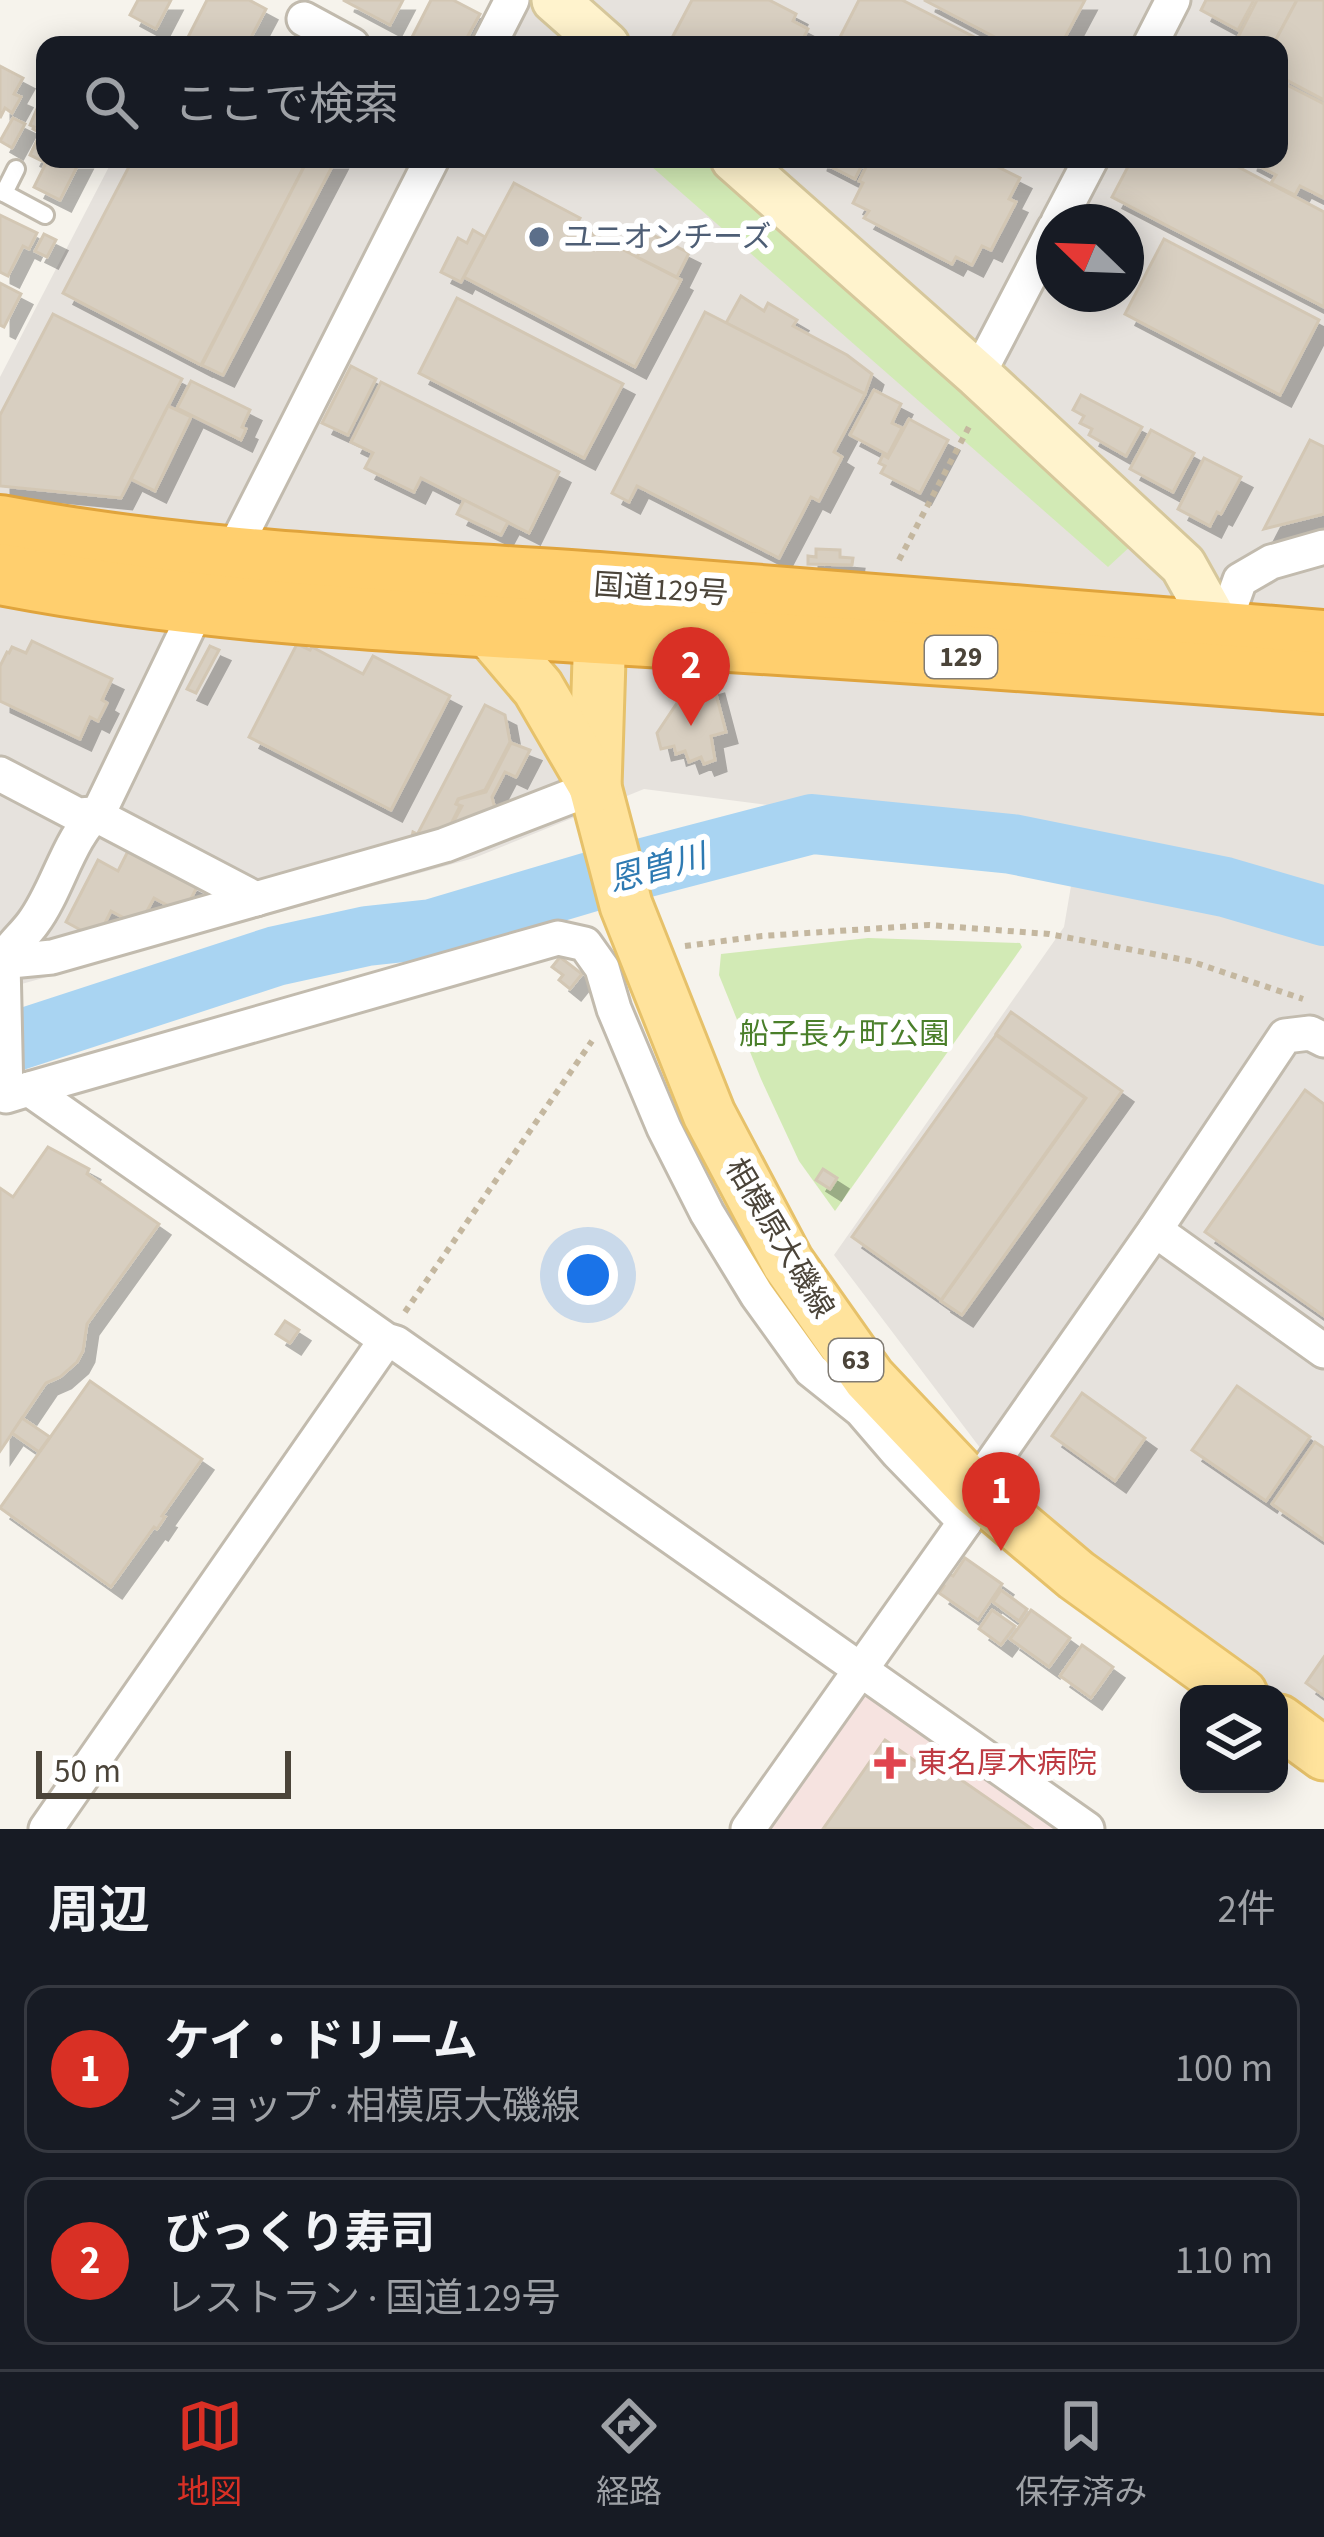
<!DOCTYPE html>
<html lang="ja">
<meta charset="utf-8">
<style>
:root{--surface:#171b24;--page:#20242c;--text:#f1f3f6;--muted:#9ea1a6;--line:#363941;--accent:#d93025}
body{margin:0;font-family:"Source Sans 3","Noto Sans JP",sans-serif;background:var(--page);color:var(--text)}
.controls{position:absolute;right:36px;bottom:36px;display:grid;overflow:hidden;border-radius:24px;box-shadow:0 6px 30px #0003}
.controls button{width:108px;height:108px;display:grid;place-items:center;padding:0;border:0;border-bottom:3px solid var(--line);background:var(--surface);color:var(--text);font:60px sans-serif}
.compass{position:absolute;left:1036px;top:204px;width:108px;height:108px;border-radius:50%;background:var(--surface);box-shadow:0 6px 30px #0003;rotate:293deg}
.scale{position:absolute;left:36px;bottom:30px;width:255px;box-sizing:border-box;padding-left:12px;border:6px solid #4b4439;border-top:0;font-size:33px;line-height:42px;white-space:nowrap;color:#4b4439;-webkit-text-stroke:9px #fff;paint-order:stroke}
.you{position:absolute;left:588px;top:1275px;width:42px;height:42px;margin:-30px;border:9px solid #fff;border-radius:50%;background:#1a73e8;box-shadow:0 0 0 18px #1a73e833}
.badge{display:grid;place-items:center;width:78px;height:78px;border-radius:50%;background:var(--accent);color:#fff;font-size:39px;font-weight:700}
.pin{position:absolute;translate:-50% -99px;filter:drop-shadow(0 3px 6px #0008)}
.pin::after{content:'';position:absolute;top:63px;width:42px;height:36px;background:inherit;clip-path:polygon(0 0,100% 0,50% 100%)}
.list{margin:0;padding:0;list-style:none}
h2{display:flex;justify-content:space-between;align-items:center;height:156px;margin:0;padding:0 48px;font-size:51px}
h2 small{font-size:39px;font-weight:400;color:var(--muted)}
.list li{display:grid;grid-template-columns:78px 1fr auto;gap:36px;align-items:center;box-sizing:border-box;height:168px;margin:0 24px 24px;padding:0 24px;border:3px solid var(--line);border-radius:24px}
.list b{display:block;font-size:45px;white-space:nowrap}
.list p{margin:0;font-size:39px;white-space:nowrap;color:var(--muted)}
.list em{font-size:39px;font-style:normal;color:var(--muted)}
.icon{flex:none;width:66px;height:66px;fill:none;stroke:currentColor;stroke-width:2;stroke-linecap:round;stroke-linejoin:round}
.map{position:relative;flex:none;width:1324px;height:1829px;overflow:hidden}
.search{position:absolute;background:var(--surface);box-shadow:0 6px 30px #0003;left:36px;right:36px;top:36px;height:132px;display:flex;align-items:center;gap:30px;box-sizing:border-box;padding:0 42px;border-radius:24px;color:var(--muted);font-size:45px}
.sheet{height:540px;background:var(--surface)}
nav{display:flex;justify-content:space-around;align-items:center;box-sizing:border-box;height:168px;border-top:3px solid var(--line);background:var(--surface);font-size:33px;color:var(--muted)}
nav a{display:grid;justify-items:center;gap:6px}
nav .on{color:var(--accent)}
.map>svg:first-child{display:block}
</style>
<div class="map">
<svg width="1324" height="1829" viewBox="0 0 1324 1829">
<defs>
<filter id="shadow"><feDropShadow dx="11" dy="11" stdDeviation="0" flood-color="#0004"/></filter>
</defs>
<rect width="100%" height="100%" fill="#f6f3ec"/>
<path fill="#e6e2dd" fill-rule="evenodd" d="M527,0H1324V1727L1122,1589L1012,1490L834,1255L1064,927L1078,845L644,789L474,858L0,990V377L113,159H398L435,178L445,159H1279V45H504ZM1054,222H1126V294H1054Z"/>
<path fill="#f6e3e0" d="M871,1694L1064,1829H765L858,1697Z"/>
<g fill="#d2eab5">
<path d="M643,159H712L1134,543L1108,567Z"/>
<path d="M868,938L1020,943L1022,947L835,1211L799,1161L761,1079L719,975L721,954Z"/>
</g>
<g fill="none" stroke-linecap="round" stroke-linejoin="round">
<path stroke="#a9d4f2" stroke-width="60" d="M0,1046L276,956L367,936L432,929L590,882L812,824L1012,844L1225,887L1324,916"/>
</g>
<g fill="#d8cfc1" stroke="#d3c7b4" stroke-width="3" filter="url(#shadow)">
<path d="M138,0H171L156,29L130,15Z"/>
<path d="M207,0H249L266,9L247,45H184Z"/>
<path d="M343,0H403L390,25Z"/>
<path d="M431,0H453L480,14L463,45H408Z"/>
<path d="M692,0H769L796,14L793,21L808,29L800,45H685L672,38Z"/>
<path d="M859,0H902L990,45H836Z"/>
<path d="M924,0H1085L1061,45H1010Z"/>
<path d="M1206,0H1254L1238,30L1201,10Z"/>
<path d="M1257,0H1297L1273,45H1234Z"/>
<path d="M1297,0H1324V100L1279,76V45H1273Z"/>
<path d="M0,66L23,78L14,94L21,97L12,113L5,108L0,118Z"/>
<path d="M1279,81L1324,104V198L1300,186L1295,195L1271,183L1276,175L1246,159H1279Z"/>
<path d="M45,90V136L33,129L34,127L30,125Z"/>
<path d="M13,118L25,124L12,148L0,141Z"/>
<path d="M39,136L45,140V159H81L60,200L34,187L46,163L30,155Z"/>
<path d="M133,159H308L201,365L63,293Z"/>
<path d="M308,159H336L223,375L202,365Z"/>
<path d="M816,159H865L855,179Z"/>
<path d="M870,159H982L1020,178L1009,199L1016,202L991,250L982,246L972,265L956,257L952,264L864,218L869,211L853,203L863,183L859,181Z"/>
<path d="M1132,159H1223L1324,212V307L1112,197Z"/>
<path d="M514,183L580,218L576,225L681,280L635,367L464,277Z"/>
<path d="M0,215L37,233L29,249L23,246L8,276L0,272Z"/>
<path d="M473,230L485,237L461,282L441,272L458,238L467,243Z"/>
<path d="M649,233L689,253L677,277L637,257Z"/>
<path d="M44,234L56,240L47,257L35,251Z"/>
<path d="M1164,239L1319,320L1280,395L1125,314Z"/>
<path d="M0,283L21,294L4,327L0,325Z"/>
<path d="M741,296L764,311L768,303L797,320L793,326L847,355L872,374L865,394L726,323Z"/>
<path d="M457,298L623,384L584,458L419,373Z"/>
<path d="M705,312L865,394L834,452L842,457L819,501L811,497L779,558L637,486L629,502L612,493Z"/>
<path d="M53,314L182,379L121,498L0,486V415Z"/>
<path d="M351,366L376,379L348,435L322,423Z"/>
<path d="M191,381L250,410L242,427L246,429L241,440L177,408Z"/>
<path d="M381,382L559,472L529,533L421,478L414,492L365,468L373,453L351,442Z"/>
<path d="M874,390L901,404L892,423L902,428L888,455L850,435Z"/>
<path d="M1081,395L1142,427L1126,456L1089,435L1092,429L1080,423L1084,416L1073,410Z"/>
<path d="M168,406L191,417L155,491L131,479Z"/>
<path d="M909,419L948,440L920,493L881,473L885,466L879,463L883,455L888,458Z"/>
<path d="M1151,430L1194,453L1173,492L1130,469Z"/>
<path d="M1310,440L1324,447V514L1264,529Z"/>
<path d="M1204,458L1241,477L1221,514L1217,512L1210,526L1178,509Z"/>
<path d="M464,500L508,522L501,535L457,514Z"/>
<path d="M816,549L840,550V557L853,558L852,565L808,564V556L816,557Z"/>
<path d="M32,641L112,679L102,700L107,703L98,721L90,717L80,739L0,701V666L7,652L9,653L12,647L26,653Z"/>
<path d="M297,644L310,650L312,647L363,674L373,656L450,696L391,810L249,737Z"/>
<path d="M210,646L219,650L196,693L187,689Z"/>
<path d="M713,683L726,732L711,736L715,760L704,764L701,757L689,762L685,751L676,754L674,746L661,749L657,733L685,691Z"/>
<path d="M485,705L505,715L510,742L485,790L458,799L456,804L460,806L448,830L426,837L418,833Z"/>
<path d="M511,743L530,750L516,777L505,772L492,797L498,821L409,852L413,832L425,838L448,832L462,806L456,804L459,799L486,792Z"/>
<path d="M128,851L197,887L183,914L154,898L139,926L111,911L97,939L66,922L98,860L118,871Z"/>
<path d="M560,957L582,974L570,989L559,980L563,975L552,967Z"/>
<path d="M1011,1012L1122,1091L962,1315L941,1301L1086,1098L996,1034Z"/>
<path d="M996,1035L1085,1098L941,1300L852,1237Z"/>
<path d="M1305,1090L1324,1104V1316L1205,1232Z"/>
<path d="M48,1147L89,1169L87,1174L159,1224L87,1324L83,1351L77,1362L60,1377L46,1383L0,1451V1188L13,1197Z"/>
<path d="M823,1169L837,1178L830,1189L816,1180Z"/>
<path d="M285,1321L299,1330L290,1343L276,1334Z"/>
<path d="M90,1381L202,1459L162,1516L165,1517L157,1529L154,1527L111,1587L0,1508Z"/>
<path d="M1237,1386L1310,1437L1266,1501L1192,1450Z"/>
<path d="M1082,1393L1145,1438L1115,1481L1052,1436Z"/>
<path d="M22,1418L50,1437L39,1452L12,1433Z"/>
<path d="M1315,1442L1324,1448V1540L1272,1504Z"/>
<path d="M965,1558L1002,1584L978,1620L939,1593L944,1586L941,1584L948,1573L953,1576Z"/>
<path d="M1001,1590L1027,1609L1019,1621L993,1602Z"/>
<path d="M992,1610L1015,1626L1001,1645L979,1629Z"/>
<path d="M1031,1610L1070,1638L1049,1667L1010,1639Z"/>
<path d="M1082,1645L1113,1667L1091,1698L1060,1676Z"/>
<path d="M1324,1657V1696L1306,1683Z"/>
<path d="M885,1740L928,1770L934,1761L1032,1829H823Z"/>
</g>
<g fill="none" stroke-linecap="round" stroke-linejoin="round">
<g stroke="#c2bbae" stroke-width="22">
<g id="lane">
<path d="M0,191L45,215"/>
<path d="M4,193L16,169"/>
</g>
</g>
<g stroke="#c2bbae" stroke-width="39">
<g id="street">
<path d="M304,19L352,45"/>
<path d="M489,45L512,0"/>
<path d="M1150,45L1173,0"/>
<path d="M1058,222L1091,159"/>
<path d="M978,375L1054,229"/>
<path d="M229,559L432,159"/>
<path d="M200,603L101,808C67,839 59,888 33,923C23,937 11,945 3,961L6,1096L29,1089L386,1340L396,1343L1087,1829"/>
<path d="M1221,633L1240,580L1271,562L1324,547"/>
<path d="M0,774L78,815L94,814L256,899"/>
<path d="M0,962L52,957L445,845L595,787"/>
<path d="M29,1089L558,938L585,944L602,968L614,1009L664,1128L707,1213L757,1295L811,1370L861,1410L898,1453L965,1522"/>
<path d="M1155,1230L1324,1351"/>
<path d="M46,1829L386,1340"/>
<path d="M748,1829L965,1522L974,1489L1155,1230L1285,1036L1310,1033L1324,1040"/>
</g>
</g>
<g stroke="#d6c79b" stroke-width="51">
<g id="secondary">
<path d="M555,0L606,45"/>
<path d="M734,159L978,375L1183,565L1221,633L1219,655"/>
</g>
</g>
<g stroke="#e6c16a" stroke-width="57">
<g id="primary">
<path d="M601,596L595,787L626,905L709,1114L788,1263L869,1378L974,1489L1076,1575L1241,1694"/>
<path d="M486,627L538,688L595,786"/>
<path d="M1279,1721L1324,1754"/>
</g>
</g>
<g stroke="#e0a43c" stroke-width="66">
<g id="highway">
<path d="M0,526C197,563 398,569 598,583C840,601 1082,622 1324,641"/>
<path d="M0,574C196,612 398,621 597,633C840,647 1082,664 1324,683"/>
</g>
</g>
<g stroke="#c4b79f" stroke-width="6" stroke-dasharray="6 6" stroke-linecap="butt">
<path d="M899,560L971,423"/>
<path d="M685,946L762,936L929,925L1049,934L1190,961L1303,999"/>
<path d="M405,1312L592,1041"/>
</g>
<use href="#lane" stroke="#fff" stroke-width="16"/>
<use href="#street" stroke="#fff" stroke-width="33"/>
<use href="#secondary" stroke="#fff3cd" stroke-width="45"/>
<use href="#primary" stroke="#ffe39c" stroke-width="51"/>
<use href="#highway" stroke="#ffcf6e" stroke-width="60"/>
</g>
<circle fill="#5c6f8a" stroke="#fff" stroke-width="4.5" cx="539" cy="237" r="12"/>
<path fill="#e0444e" stroke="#fff" stroke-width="4.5" d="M884 1745h12v12h12v12h-12v12h-12v-12h-12v-12h12z"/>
<g text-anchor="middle" stroke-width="12" stroke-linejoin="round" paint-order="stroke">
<g fill="#fff" stroke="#817c74" stroke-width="3">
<rect x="925" y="636" width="72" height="42" rx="9"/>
<rect x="829" y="1339" width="54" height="42" rx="9"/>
</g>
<g font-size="27" font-weight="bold" fill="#4b4439">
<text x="961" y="666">129</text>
<text x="856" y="1369">63</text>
</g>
<g font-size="30" fill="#4e5e75" stroke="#fff" text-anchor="start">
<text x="563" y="247">ユニオンチーズ</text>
</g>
<g font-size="30" fill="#4b4439" stroke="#fff">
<text transform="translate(661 589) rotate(4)" y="10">国道129号</text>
<text transform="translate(780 1238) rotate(59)" y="10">相模原大磯線</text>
</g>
<g font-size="30" fill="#4a7f2a" stroke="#fff">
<text x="844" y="1044">船子長ヶ町公園</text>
</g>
<g font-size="30" fill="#be3a42" stroke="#fff" text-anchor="start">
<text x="917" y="1773">東名厚木病院</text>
</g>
<g font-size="33" font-style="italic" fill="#2e7ab2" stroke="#fff">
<text transform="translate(657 867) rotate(-15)" y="12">恩曽川</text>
</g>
</g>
</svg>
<div class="controls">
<button><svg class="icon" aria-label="layers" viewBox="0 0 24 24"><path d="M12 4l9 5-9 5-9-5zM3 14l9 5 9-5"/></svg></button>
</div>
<svg class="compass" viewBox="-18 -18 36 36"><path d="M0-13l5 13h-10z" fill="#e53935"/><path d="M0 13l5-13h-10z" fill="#9ea1a6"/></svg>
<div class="scale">50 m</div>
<div class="you"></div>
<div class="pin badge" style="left:1001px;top:1551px">1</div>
<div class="pin badge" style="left:691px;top:726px">2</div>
<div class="search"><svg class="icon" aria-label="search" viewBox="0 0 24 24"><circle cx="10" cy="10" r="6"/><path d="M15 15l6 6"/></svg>ここで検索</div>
</div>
<section class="sheet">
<h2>周辺<small>2件</small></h2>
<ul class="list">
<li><span class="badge">1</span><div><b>ケイ・ドリーム</b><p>ショップ · 相模原大磯線</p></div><em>100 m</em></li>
<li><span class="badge">2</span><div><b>びっくり寿司</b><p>レストラン · 国道129号</p></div><em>110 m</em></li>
</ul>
</section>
<nav>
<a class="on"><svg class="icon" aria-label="map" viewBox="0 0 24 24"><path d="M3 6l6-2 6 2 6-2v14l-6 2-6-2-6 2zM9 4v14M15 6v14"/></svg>地図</a>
<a><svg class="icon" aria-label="directions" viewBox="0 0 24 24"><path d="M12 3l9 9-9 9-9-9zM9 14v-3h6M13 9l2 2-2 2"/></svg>経路</a>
<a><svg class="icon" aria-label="saved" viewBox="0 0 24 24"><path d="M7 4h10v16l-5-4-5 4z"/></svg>保存済み</a>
</nav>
